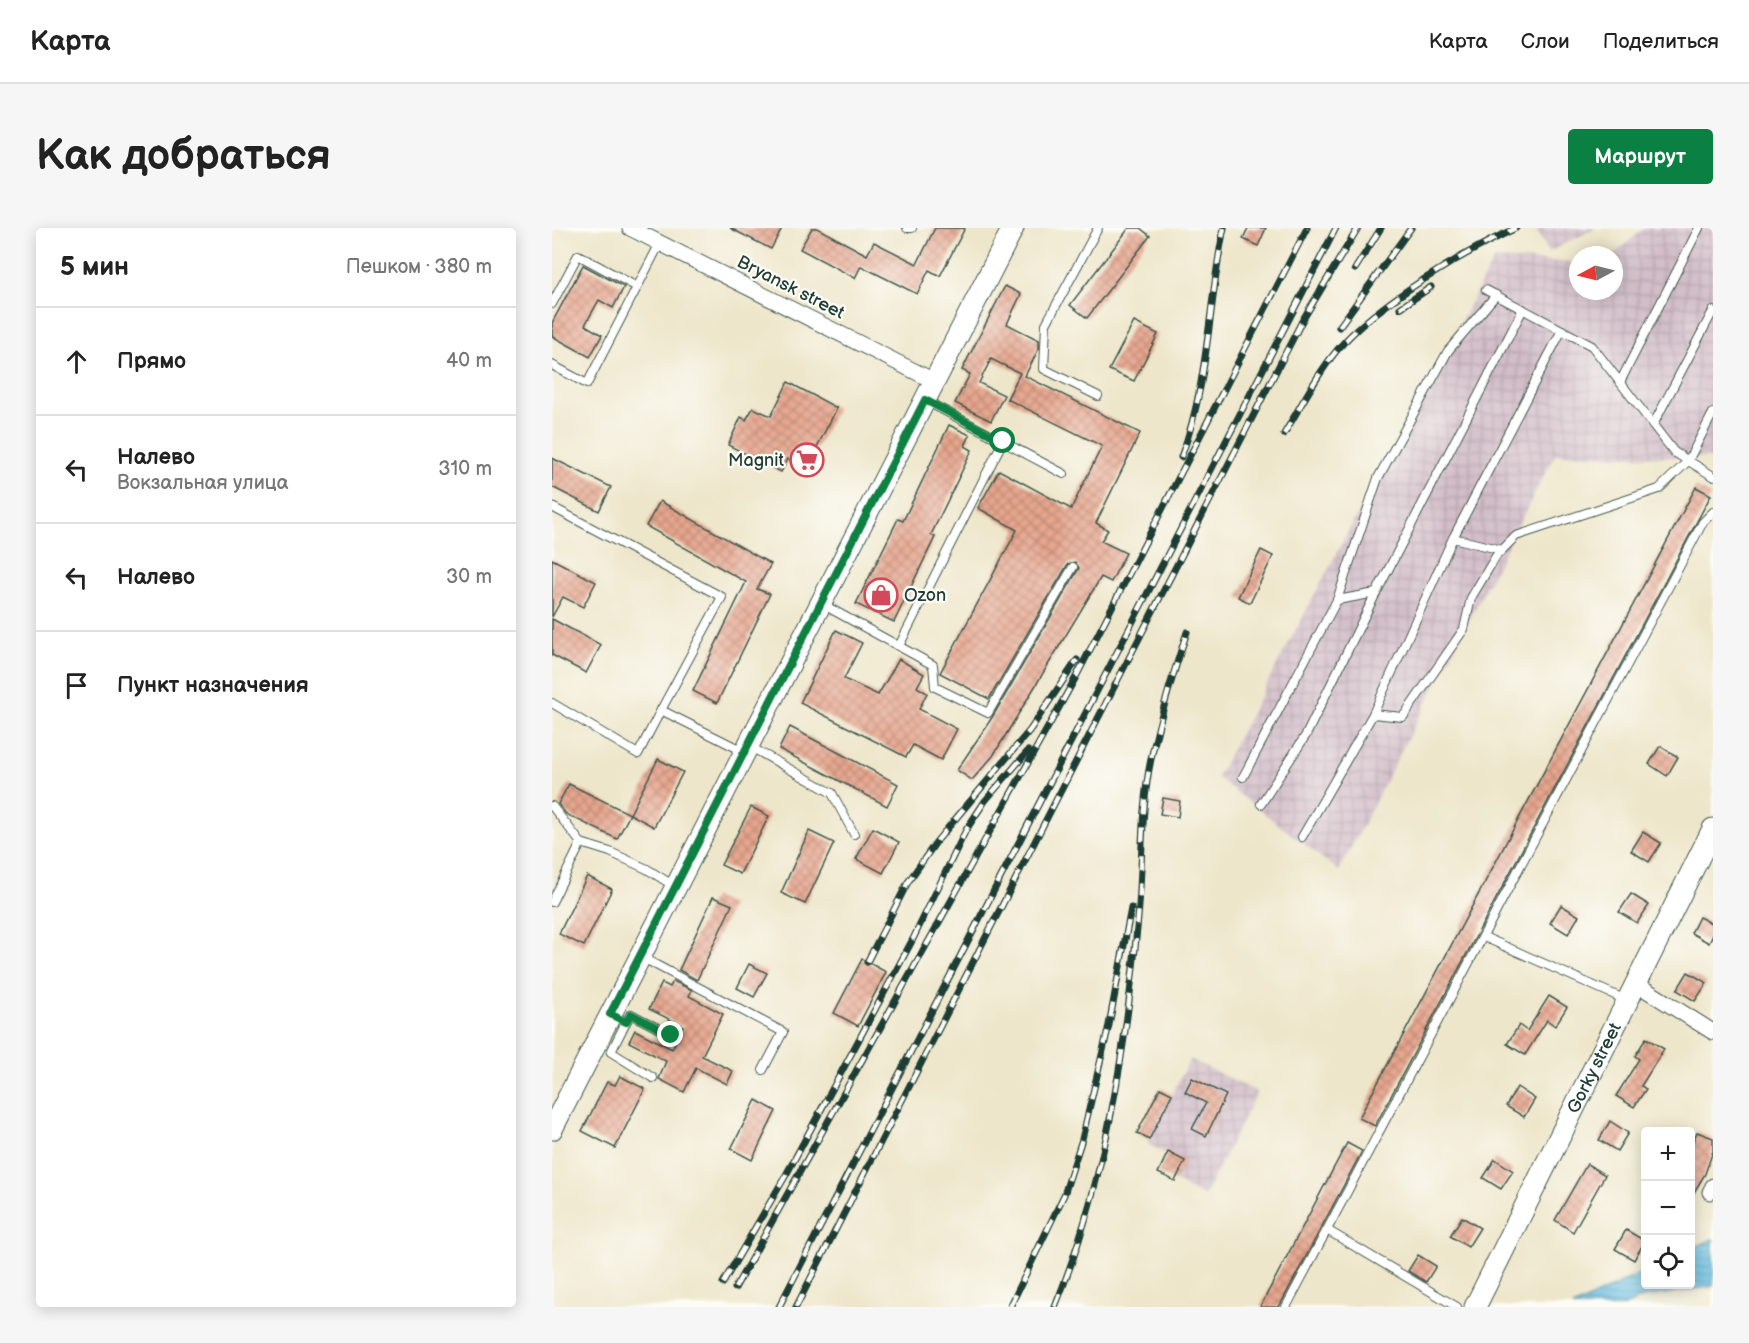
<!DOCTYPE html>
<html lang="ru">
<meta charset="utf-8">
<style>
:root{--surface:#fff;--page:#f6f6f6;--text:#222;--muted:#767676;--line:#e0e0e0;--accent:#0b8043}
body{margin:0;font-family:"Balsamiq Sans",sans-serif;background:var(--page);color:var(--text)}
.controls{position:absolute;right:18px;bottom:18px;display:grid;overflow:hidden;border-radius:6px;box-shadow:0 3px 15px #0003}
.controls button{width:54px;height:54px;display:grid;place-items:center;padding:0;border:0;border-bottom:2px solid var(--line);background:var(--surface);color:var(--text);font:30px sans-serif}
.compass{position:absolute;left:1017px;top:18px;width:54px;height:54px;border-radius:50%;background:var(--surface);box-shadow:0 3px 15px #0003;rotate:263deg}
.stop{position:absolute;width:18px;height:18px;margin:-14px;border:4px solid #0b8043;border-radius:50%;background:#fff}
.stop.end{background:#0b8043;border-color:#fff;box-shadow:0 2px 6px #0008}
.list{margin:0;padding:0;list-style:none}
h2{display:flex;justify-content:space-between;align-items:center;height:78px;margin:0;padding:0 24px;font-size:26px}
h2 small{font-size:20px;font-weight:400;color:var(--muted)}
.list li{display:grid;grid-template-columns:39px 1fr auto;gap:18px;align-items:center;box-sizing:border-box;height:108px;padding:0 24px;border-top:2px solid var(--line)}
.list b{display:block;font-size:22px;white-space:nowrap}
.list p{margin:0;font-size:20px;white-space:nowrap;color:var(--muted)}
.list em{font-size:20px;font-style:normal;color:var(--muted)}
.icon{flex:none;width:33px;height:33px;fill:none;stroke:currentColor;stroke-width:2;stroke-linecap:round;stroke-linejoin:round}
.map{position:relative;flex:none;width:1161px;height:1079px;overflow:hidden;border-radius:6px}
header{display:flex;align-items:center;gap:36px;box-sizing:border-box;height:84px;padding:0 30px;background:var(--surface);border-bottom:2px solid var(--line)}
header strong{font-size:28px}
nav{display:flex;gap:33px;margin-inline-start:auto;font-size:21px}
.intro{display:flex;align-items:center;justify-content:space-between;box-sizing:border-box;height:144px;padding:0 36px}
h1{margin:0;font-size:42px}
.button{padding:15px 27px;border-radius:6px;background:var(--accent);color:#fff;font-size:21px;font-weight:700}
main{display:flex;gap:36px;padding:0 36px}
aside{flex:1;background:var(--surface);border-radius:6px;box-shadow:0 3px 15px #0003}
.map>svg:first-child{display:block}
</style>
<header>
<strong>Карта</strong>
<nav><a>Карта</a><a>Слои</a><a>Поделиться</a></nav>
</header>
<div class="intro"><h1>Как добраться</h1><a class="button">Маршрут</a></div>
<main>
<aside>
<h2>5 мин<small>Пешком · 380 m</small></h2>
<ul class="list">
<li><svg class="icon" aria-label="ahead" viewBox="0 0 24 24"><path d="M12 20V5M6 11l6-6 6 6"/></svg><div><b>Прямо</b></div><em>40 m</em></li>
<li><svg class="icon" aria-label="left" viewBox="0 0 24 24"><path d="M17 20v-9H6M10 6l-5 5 5 5"/></svg><div><b>Налево</b><p>Вокзальная улица</p></div><em>310 m</em></li>
<li><svg class="icon" aria-label="left" viewBox="0 0 24 24"><path d="M17 20v-9H6M10 6l-5 5 5 5"/></svg><div><b>Налево</b></div><em>30 m</em></li>
<li><svg class="icon" aria-label="arrive" viewBox="0 0 24 24"><path d="M6 21V4h12l-3 4 3 4H6"/></svg><div><b>Пункт назначения</b></div></li>
</ul>
</aside>
<div class="map">
<svg width="1161" height="1079" viewBox="0 0 1161 1079">
<defs>
<pattern id="industrial-grid" width="8" height="8" patternUnits="userSpaceOnUse" patternTransform="scale(1.5)"><rect width="8" height="8" fill="#d2bdc8"/><path d="M0 4h8M4 0v8" fill="none" stroke="#b4a3ac"/></pattern>
<pattern id="water-rules" width="6" height="5" patternUnits="userSpaceOnUse" patternTransform="scale(1.5)"><rect width="6" height="5" fill="#63bce1"/><path d="M0 2.5h6" fill="none" stroke="#519ab7"/></pattern>
<pattern id="building-cross-hatch" width="8" height="8" patternUnits="userSpaceOnUse" patternTransform="scale(1.5)"><rect width="8" height="8" fill="#e7a68e"/><path d="M0 0l8 8M0 8l8-8" fill="none" stroke="#bb8875"/></pattern>
</defs>
<rect width="100%" height="100%" fill="#fdfcf7"/>
<filter id="ink" filterUnits="userSpaceOnUse"><feTurbulence type="fractalNoise" baseFrequency=".0167" numOctaves="2"/><feDisplacementMap in="SourceGraphic" scale="12" xChannelSelector="R" yChannelSelector="G"/><feConvolveMatrix kernelMatrix="1 2 1 2 8 2 1 2 1" color-interpolation-filters="sRGB"/></filter>
<filter id="wash" filterUnits="userSpaceOnUse"><feTurbulence type="fractalNoise" baseFrequency=".008" numOctaves="4" result="noise"/><feDisplacementMap in="SourceGraphic" scale="24" xChannelSelector="R" yChannelSelector="G"/><feGaussianBlur stdDeviation="1.35" result="paint"/><feColorMatrix in="noise" values="0 0 0 0 0 0 0 0 0 0 0 0 0 0 0 0 0 1.4 0 .05"/><feComposite in="paint" operator="in"/></filter>
<g filter="url(#wash)">
<rect width="100%" height="100%" fill="#eee6ca"/>
<g fill="url(#industrial-grid)">
<path d="M983,0H1044L997,24Z"/>
<path d="M1092,0H1161V230L1003,226L787,643L665,549L942,31L1026,34V63H1062L1061,27Z"/>
<path d="M638,831L705,864L652,968L606,945L615,926L595,916Z"/>
</g>
<path fill="url(#water-rules)" stroke="#417c8a" stroke-width="1.5" d="M1161,1011V1058L1093,1069L1070,1079H1021L1093,1043L1094,1056H1138L1139,1021Z"/>
<g id="blocks">
<g fill="url(#building-cross-hatch)">
<path d="M178,0H230L219,21Z"/>
<path d="M260,0H265L315,27L322,14L365,36L383,0H413L388,48L377,42L365,66L309,38L303,50L248,21Z"/>
<path d="M577,0H588L598,8L535,90L518,77Z"/>
<path d="M696,0H714L706,18L691,11Z"/>
<path d="M31,37L72,59L61,80L47,72L33,97L50,107L38,129L0,108V95Z"/>
<path d="M453,58L469,66L455,96L487,112V120L473,148L588,205L544,295L556,302L549,313L574,325L559,354L549,349L441,528L420,552L405,542L441,488L527,340L523,334L516,336L437,471L388,445L465,302L426,280L447,242L519,281L550,218L455,171L468,145L439,131L427,155L452,167L439,193L403,175L418,146L410,142Z"/>
<path d="M582,94L606,106L582,153L557,142Z"/>
<path d="M236,154L285,180L254,240L236,231L229,244L176,217L189,189L194,192L201,180L219,188Z"/>
<path d="M397,197L418,207L413,218L420,222L379,307L383,309L342,394L304,376L346,291L351,293Z"/>
<path d="M0,230L59,259L47,283L0,259Z"/>
<path d="M1144,259L1159,267L823,898L807,890Z"/>
<path d="M108,273L219,336L205,361L218,366L165,475L141,463L194,354L94,298Z"/>
<path d="M709,322L721,328L698,375L686,369Z"/>
<path d="M0,331L44,354L31,379L11,369L0,389Z"/>
<path d="M0,391L49,417L34,445L0,427Z"/>
<path d="M284,402L310,415L292,451L326,467L347,431L372,446L365,459L375,465L367,481L405,501L389,532L361,517L354,529L248,475Z"/>
<path d="M238,499L346,556L335,578L227,521Z"/>
<path d="M1108,518L1126,529L1115,548L1097,536Z"/>
<path d="M106,531L131,544L102,599L78,586Z"/>
<path d="M17,556L78,586L65,611L14,586L6,576Z"/>
<path d="M611,570L628,573L626,589L608,586Z"/>
<path d="M199,579L217,588L188,646L169,637Z"/>
<path d="M321,600L347,614L331,645L304,631Z"/>
<path d="M257,603L282,615L253,676L229,665Z"/>
<path d="M1091,604L1109,615L1097,634L1079,623Z"/>
<path d="M35,648L60,661L32,718L7,706Z"/>
<path d="M1079,666L1097,677L1085,695L1067,684Z"/>
<path d="M161,669L180,677L145,752L127,742Z"/>
<path d="M1009,677L1027,688L1016,706L998,695Z"/>
<path d="M1147,689L1161,696V707L1157,715L1139,705Z"/>
<path d="M310,731L334,744L306,798L282,785Z"/>
<path d="M197,736L215,745L202,769L185,760Z"/>
<path d="M1136,744L1155,755L1143,773L1125,762Z"/>
<path d="M121,753L140,762L137,768L171,786L150,828L181,843L175,856L144,840L132,864L107,851L114,833L77,814L83,802L120,821L131,798L97,781L110,755L118,759Z"/>
<path d="M997,768L1015,779L1003,798L995,792L973,827L955,816L967,797L975,803Z"/>
<path d="M1094,810L1112,821L1089,858L1094,861L1082,879L1064,868L1087,831L1083,828Z"/>
<path d="M68,848L93,861L63,920L30,903L55,854L63,857Z"/>
<path d="M640,850L674,867L654,908L640,901L654,875L633,864Z"/>
<path d="M965,859L983,871L972,889L954,878Z"/>
<path d="M608,860L620,866L597,912L585,905Z"/>
<path d="M204,872L224,883L200,932L179,921Z"/>
<path d="M1058,893L1076,905L1065,923L1047,912Z"/>
<path d="M1145,904L1161,910V923L1153,946L1138,971V920Z"/>
<path d="M795,915L810,923L727,1079H708Z"/>
<path d="M616,924L633,933L623,953L606,945Z"/>
<path d="M943,931L961,943L949,961L931,950Z"/>
<path d="M1035,936L1053,947L1021,1004L1003,992Z"/>
<path d="M910,989L928,1000L916,1019L898,1008Z"/>
<path d="M1074,1002L1093,1013L1082,1032L1063,1021Z"/>
<path d="M866,1027L884,1038L874,1054L856,1043Z"/>
</g>
</g>
</g>
<g filter="url(#ink)">
<use href="#blocks" fill-opacity="0" stroke="#3e564a" stroke-width="1.5"/>
<g fill="none" stroke-linecap="round" stroke-linejoin="round">
<g stroke="#3e564a" stroke-width="10">
<g id="lane">
<path d="M355,0H360"/>
<path d="M934,62L1040,118L1122,224L1161,248"/>
<path d="M0,76L26,27L85,59"/>
<path d="M0,137L35,156L108,15"/>
<path d="M1068,154L1147,0"/>
<path d="M546,168L492,141L494,96L546,0"/>
<path d="M374,173L512,246"/>
<path d="M1101,197L1161,83"/>
<path d="M0,279L170,369L109,482L191,523"/>
<path d="M901,310L1010,102"/>
<path d="M785,372L824,365"/>
<path d="M270,376L381,437L383,459L436,485L521,339"/>
<path d="M347,418L451,213"/>
<path d="M0,475L86,526L109,482"/>
<path d="M821,486L901,310L950,322"/>
<path d="M197,518L280,565L302,606"/>
<path d="M691,549L785,372L826,250L896,123L944,67"/>
<path d="M709,576L754,507L818,377L971,81"/>
<path d="M0,578L29,615L58,624L95,641L122,658"/>
<path d="M750,609L821,486L851,489L912,401L919,370L944,328L964,308L1107,261L1136,233L1161,185"/>
<path d="M0,674L29,615"/>
<path d="M932,709L1074,772"/>
<path d="M89,729L231,804L211,842"/>
<path d="M60,787L74,794L59,824L101,850"/>
<path d="M74,794L79,786L119,807"/>
<path d="M775,1002L905,1079"/>
<path d="M734,1079L1151,294L1161,284"/>
</g>
</g>
<g stroke="#3e564a" stroke-width="17">
<g id="street">
<path d="M78,0L382,153"/>
<path d="M1083,755L1161,804"/>
<path d="M1158,964L1161,958"/>
</g>
</g>
<g stroke="#3e564a" stroke-width="23">
<g id="secondary">
<path d="M0,901L461,0"/>
<path id="s1" d="M923,1079L1161,601"/>
</g>
</g>
<use href="#lane" stroke="#fff" stroke-width="8"/>
<use href="#street" stroke="#fff" stroke-width="15"/>
<use href="#secondary" stroke="#fff" stroke-width="21"/>
<g stroke="#1f3d34" stroke-width="7">
<g id="rail">
<path d="M803,41L829,0"/>
<path d="M848,80L879,59"/>
<path d="M787,99L859,0"/>
<path d="M732,206C749,178 765,146 786,121C824,76 911,25 964,0"/>
<path d="M629,229C657,156 656,76 672,0"/>
<path d="M315,734L356,654L384,614L478,502L525,432"/>
<path d="M171,1055L234,947L361,711L414,602L433,573L476,523"/>
<path d="M183,1060L524,449L755,0"/>
<path d="M227,1079L784,0"/>
<path d="M244,1079L715,161L750,93L806,0"/>
<path d="M458,1079L512,967L530,911L557,797L579,680"/>
<path d="M503,1079C553,955 574,822 586,690C591,637 588,583 599,531C608,488 621,446 635,404"/>
</g>
</g>
<use href="#rail" stroke="#fdfcf7" stroke-width="4.5" stroke-dasharray="14" stroke-linecap="butt"/>
</g>
</g>
<g fill="none" stroke-linecap="round" stroke-linejoin="round" filter="url(#ink)">
<path stroke="#0b8043" stroke-width="8" d="M119,807L79,786L74,794L58,786L373,172L451,213"/>
</g>
<defs>
<g id="supermarket-ring" transform="scale(1.725)"><circle r="9.5" fill="#fdfcf7" stroke="#d1495b" stroke-width="1.5"/><path d="M-6-5.5h2.5l.6 2H6L4.5 2H-2.5L-4.4-4H-6ZM-1.5 3.2a1.3 1.3 0 1 0 .1 0ZM3 3.2a1.3 1.3 0 1 0 .1 0Z" fill="#d1495b"/></g>
<g id="shop-ring" transform="scale(1.725)"><circle r="9.5" fill="#fdfcf7" stroke="#d1495b" stroke-width="1.5"/><path d="M-5-2.5h2.3a2.7 3.5 0 0 1 5.4 0H5L5.5 6h-11ZM-1.5-2.5h3a1.5 2.3 0 0 0-3 0Z" fill="#d1495b"/></g>
</defs>
<g fill-rule="evenodd">
<use href="#supermarket-ring" x="255" y="232"/>
<use href="#shop-ring" x="329" y="367"/>
</g>
<g text-anchor="middle" stroke-width="4.5" stroke-linejoin="round" paint-order="stroke">
<g font-size="18" fill="#1f3d34" stroke="#fdfcf7">
<text transform="translate(239 59) rotate(27)" y="6">Bryansk street</text>
<text dy="6" stroke="none"><textPath href="#s1" startOffset="267">Gorky street</textPath></text>
</g>
<g font-size="18" fill="#1f3d34" stroke="#fdfcf7" text-anchor="end">
<text x="232" y="238">Magnit</text>
<text x="352" y="373" text-anchor="start">Ozon</text>
</g>
</g>
</svg>
<div class="controls">
<button>+</button>
<button>−</button>
<button><svg class="icon" aria-label="locate" viewBox="0 0 24 24"><circle cx="12" cy="12" r="6"/><path d="M12 2v4M12 18v4M2 12h4M18 12h4"/></svg></button>
</div>
<svg class="compass" viewBox="-18 -18 36 36"><path d="M0-13l5 13h-10z" fill="#e53935"/><path d="M0 13l5-13h-10z" fill="#767676"/></svg>
<div class="stop" style="left:451px;top:213px"></div>
<div class="stop end" style="left:119px;top:807px"></div>
</div>
</main>
